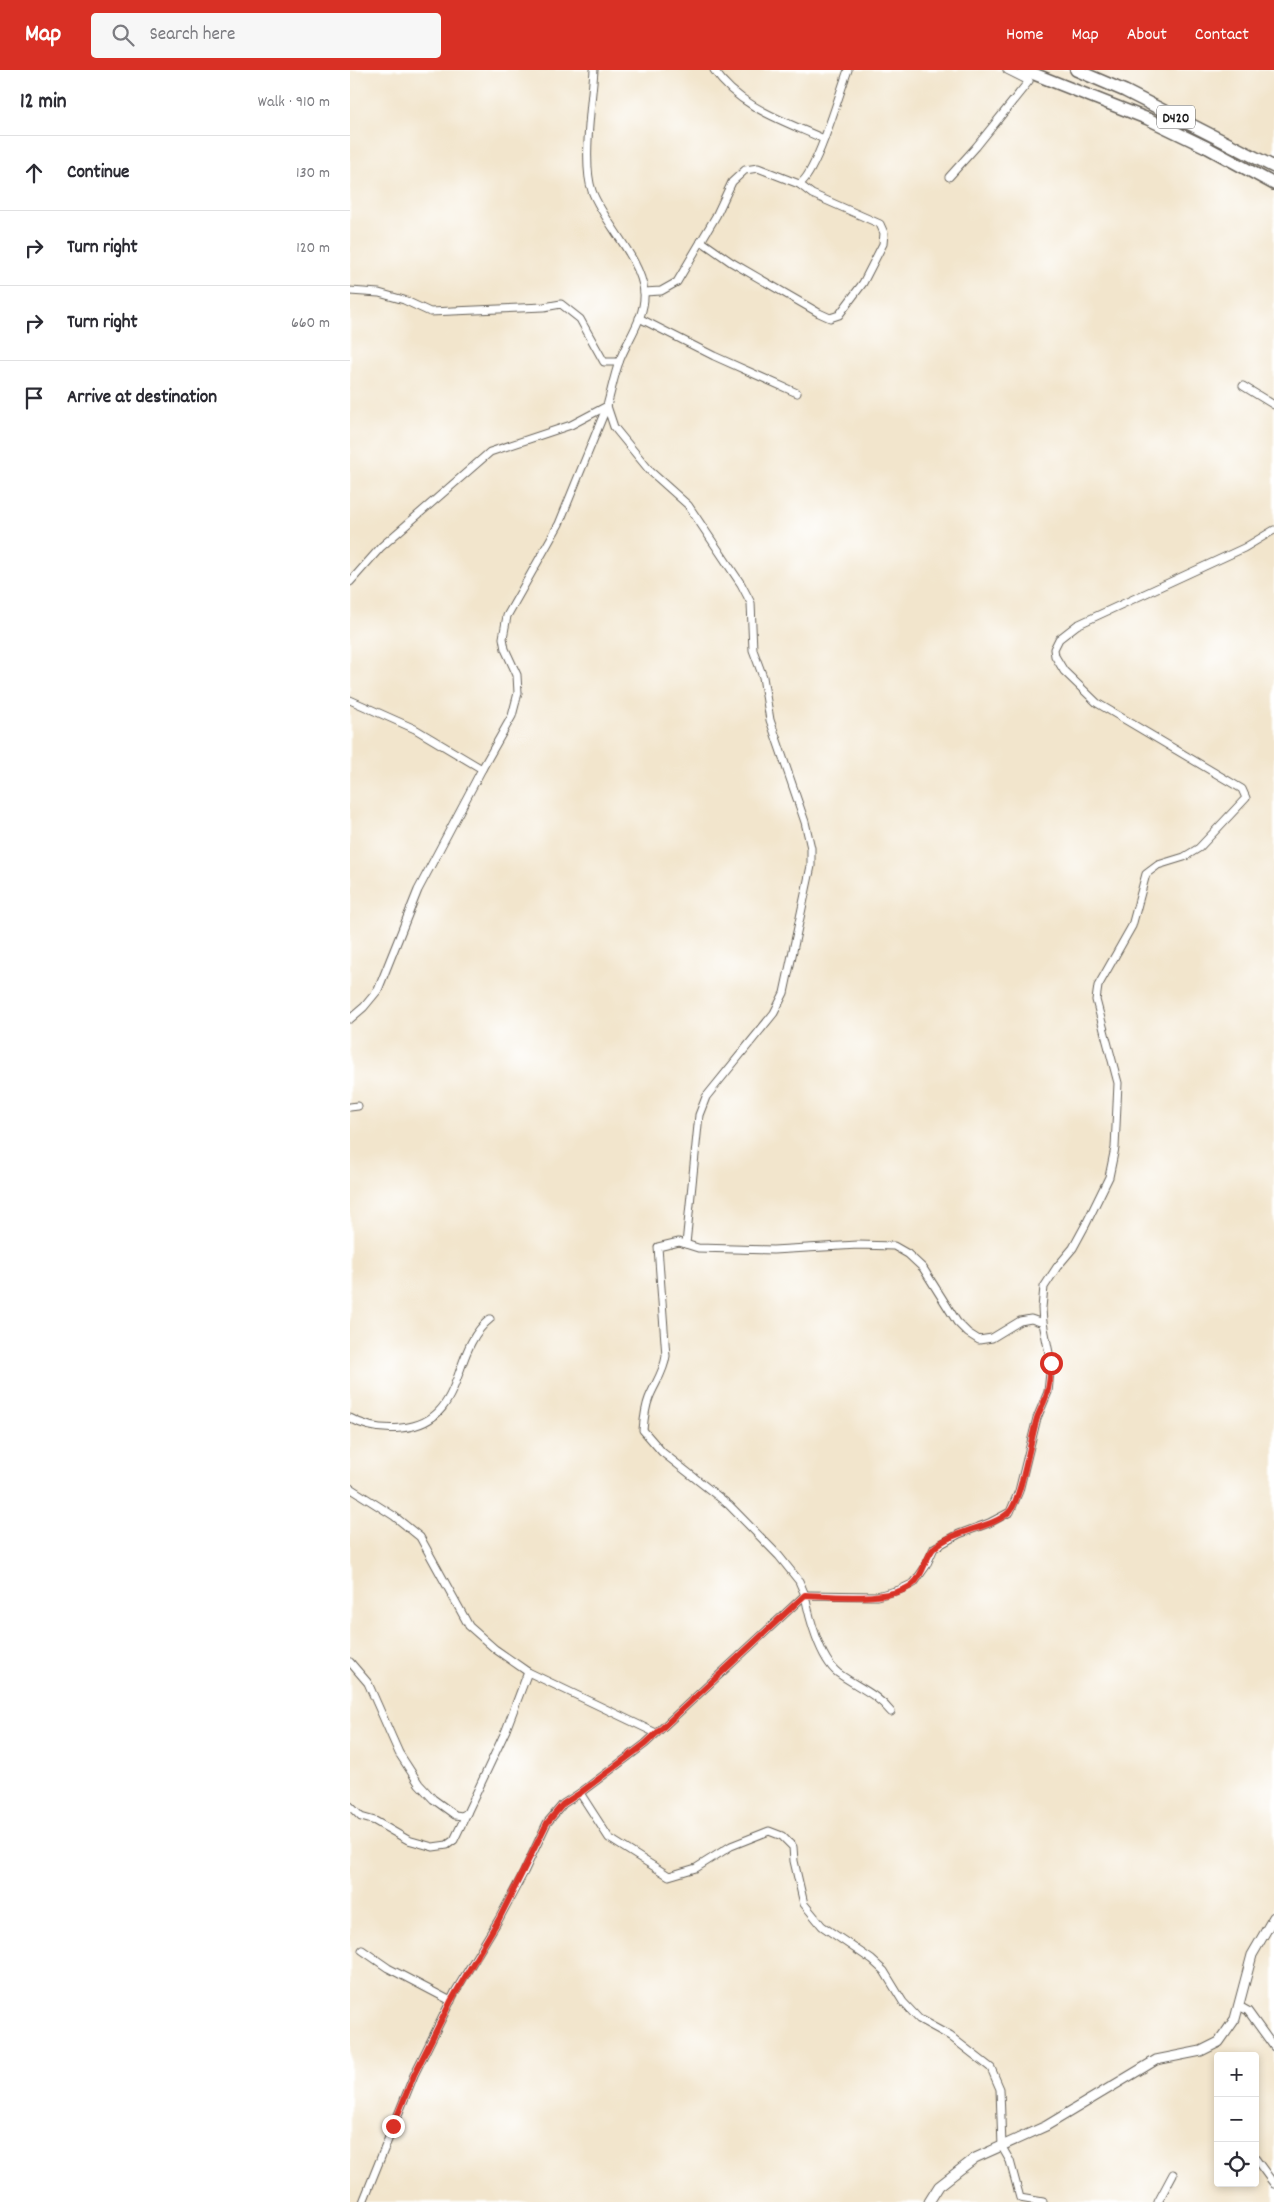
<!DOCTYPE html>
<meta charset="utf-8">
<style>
:root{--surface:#fff;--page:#f7f7f7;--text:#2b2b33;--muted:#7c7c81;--line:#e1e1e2;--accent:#d93025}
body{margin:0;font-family:Dekko,sans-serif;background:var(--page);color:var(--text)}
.controls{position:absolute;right:15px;bottom:15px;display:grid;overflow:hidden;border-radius:5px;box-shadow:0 2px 8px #0003}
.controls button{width:45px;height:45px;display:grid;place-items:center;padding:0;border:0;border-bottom:1px solid var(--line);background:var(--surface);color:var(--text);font:25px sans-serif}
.stop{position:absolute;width:15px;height:15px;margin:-11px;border:4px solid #d93025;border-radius:50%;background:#fff}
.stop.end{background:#d93025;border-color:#fff;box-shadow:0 1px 5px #0008}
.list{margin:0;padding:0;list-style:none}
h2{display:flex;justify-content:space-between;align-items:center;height:65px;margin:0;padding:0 20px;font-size:21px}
h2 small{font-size:16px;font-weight:400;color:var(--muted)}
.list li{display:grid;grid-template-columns:32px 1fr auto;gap:15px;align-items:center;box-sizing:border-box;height:75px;padding:0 20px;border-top:1px solid var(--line)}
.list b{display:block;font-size:19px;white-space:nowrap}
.list em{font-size:16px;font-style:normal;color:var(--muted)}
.icon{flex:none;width:28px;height:28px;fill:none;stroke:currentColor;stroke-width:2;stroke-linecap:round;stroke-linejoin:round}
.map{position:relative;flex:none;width:924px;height:2132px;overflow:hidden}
header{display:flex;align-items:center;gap:30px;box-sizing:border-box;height:70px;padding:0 25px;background:var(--accent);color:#fff}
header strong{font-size:24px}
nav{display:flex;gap:28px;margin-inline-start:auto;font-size:18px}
.search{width:350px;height:45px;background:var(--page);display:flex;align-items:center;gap:12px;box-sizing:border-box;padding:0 18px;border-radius:5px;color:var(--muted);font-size:19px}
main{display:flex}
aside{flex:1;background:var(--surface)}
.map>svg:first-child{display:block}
</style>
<header>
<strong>Map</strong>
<div class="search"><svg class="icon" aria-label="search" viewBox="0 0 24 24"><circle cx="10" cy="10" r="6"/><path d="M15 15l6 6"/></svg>Search here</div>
<nav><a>Home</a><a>Map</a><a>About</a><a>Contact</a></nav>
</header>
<main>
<aside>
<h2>12 min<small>Walk · 910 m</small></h2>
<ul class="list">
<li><svg class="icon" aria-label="ahead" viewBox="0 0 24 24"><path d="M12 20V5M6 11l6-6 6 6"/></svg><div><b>Continue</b></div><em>130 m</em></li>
<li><svg class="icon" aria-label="right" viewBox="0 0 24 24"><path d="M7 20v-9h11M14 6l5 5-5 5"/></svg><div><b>Turn right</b></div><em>120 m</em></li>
<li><svg class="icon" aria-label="right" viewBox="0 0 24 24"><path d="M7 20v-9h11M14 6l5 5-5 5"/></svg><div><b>Turn right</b></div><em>660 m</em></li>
<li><svg class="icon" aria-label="arrive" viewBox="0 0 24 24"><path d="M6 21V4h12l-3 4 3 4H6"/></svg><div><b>Arrive at destination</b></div></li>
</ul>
</aside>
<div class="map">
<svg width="924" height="2132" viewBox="0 0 924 2132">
<rect width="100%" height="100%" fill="#fff"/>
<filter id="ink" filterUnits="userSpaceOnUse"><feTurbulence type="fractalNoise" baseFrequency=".02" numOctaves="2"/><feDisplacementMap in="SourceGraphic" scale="10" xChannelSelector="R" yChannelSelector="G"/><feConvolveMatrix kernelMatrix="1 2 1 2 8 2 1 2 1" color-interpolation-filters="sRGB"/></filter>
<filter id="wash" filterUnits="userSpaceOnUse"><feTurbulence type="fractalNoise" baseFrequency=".0096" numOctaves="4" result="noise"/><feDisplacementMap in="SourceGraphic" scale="20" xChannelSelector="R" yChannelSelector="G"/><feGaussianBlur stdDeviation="1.12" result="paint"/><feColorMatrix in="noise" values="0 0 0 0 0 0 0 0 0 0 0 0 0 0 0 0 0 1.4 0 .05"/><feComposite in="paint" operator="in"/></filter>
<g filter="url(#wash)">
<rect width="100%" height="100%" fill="#f2e5cc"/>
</g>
<g filter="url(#ink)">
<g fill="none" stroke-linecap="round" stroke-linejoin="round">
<g stroke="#67625a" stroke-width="9">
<g id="minor">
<path d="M364,0C389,37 434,51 474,69"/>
<path d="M599,107L626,77L679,11L657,0"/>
<path d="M351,171L381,192L469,243L480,248L489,245L513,213L533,174L534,163L530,154L462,124L449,114"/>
<path d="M0,221L29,223L54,230L80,242L194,237L211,234L230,249L254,292H269"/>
<path d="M294,222L311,221L327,212L366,146L382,112L395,100L408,98L449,114C466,106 490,21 498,0"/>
<path d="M289,248L364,286L447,323"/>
<path d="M893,316L924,335"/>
<path d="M0,512L31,477L140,382L221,355L257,336C261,322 264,306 269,292C277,270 296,247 294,222C291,188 254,153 242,121C232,93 242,31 244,0"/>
<path d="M0,630L65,659L132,699L68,820L28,920L14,937L0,949"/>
<path d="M132,699L162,646L168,623L167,605L155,579L153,568L157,546L209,454L257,336L264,357L300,401L338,435L391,514L401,533L403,580L413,607L420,650L455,752L461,778V796L434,923L424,943L356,1027L349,1045L336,1174"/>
<path d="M0,1037L8,1036"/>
<path d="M0,1348C16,1357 33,1360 51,1358C118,1352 99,1281 140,1249"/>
<path d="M0,1418L44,1446L70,1467L119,1556L145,1579L178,1602L306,1663"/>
<path d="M0,1592L18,1613L49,1683L69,1714L83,1729L105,1745L112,1746L117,1743L156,1660L178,1602"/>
<path d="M541,1642C526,1623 507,1617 488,1603C470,1589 459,1547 455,1525L527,1526L549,1520L564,1513L576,1496L584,1478L609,1464L639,1453L660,1442L669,1421L687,1348L698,1322L701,1293L693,1253L692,1238L694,1217L707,1197L723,1178L736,1154L759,1107L765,1078L768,1013L746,930L748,916L782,856L796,804L808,795L834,787L849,778L896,728L892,719L747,633L714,601L705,586L704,579L709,569L727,555L894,478L924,460"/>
<path d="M230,1723L259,1768L319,1806L346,1798L381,1776L419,1761L432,1766L443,1777L444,1791L454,1834L472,1856L522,1890L534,1901L553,1932L569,1949L600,1966L641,1998L650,2019L652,2077L660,2091L670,2128L693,2132"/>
<path d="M0,1736L11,1747L25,1751L58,1770L83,1777L97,1775L104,1770L117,1743"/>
<path d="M12,1880L38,1898L101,1931"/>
<path d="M889,1936L898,1941L924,1977"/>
<path d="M905,2088L924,2114"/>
<path d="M13,2132L64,2005L105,1922L149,1849L174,1802L197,1753L213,1734L230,1723L295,1674L455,1525L449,1511L429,1486L379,1435L312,1382L293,1360C294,1349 295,1338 299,1328C305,1313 314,1302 316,1286L308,1177L329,1172L348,1178L423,1180L508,1175L544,1176L558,1184L573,1198L607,1252L618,1263L629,1270L642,1268L670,1251L681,1249L693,1253"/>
<path d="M808,2132L823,2104"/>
</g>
</g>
<g stroke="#67625a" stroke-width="11">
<path id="tertiary" d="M579,2132L589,2116L625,2088L696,2056L806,1990L851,1981L869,1972L885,1949L902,1885L924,1847"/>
</g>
<g stroke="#67625a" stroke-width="14">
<g id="trunk">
<path d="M674,0L798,49L858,78L924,114"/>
<path d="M726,0L775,21L924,97"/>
</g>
</g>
<use href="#minor" stroke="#fff" stroke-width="7"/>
<use href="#tertiary" stroke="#fff" stroke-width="9"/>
<use href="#trunk" stroke="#fff" stroke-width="11"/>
</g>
</g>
<g fill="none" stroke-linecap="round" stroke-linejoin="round" filter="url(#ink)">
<path stroke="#d93025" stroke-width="6" d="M43,2056L64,2005L101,1931L149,1849L197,1753L213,1734L230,1723L295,1674L455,1525C481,1526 548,1533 566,1511C573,1502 577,1485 584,1478C603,1460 643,1458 659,1442C671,1431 681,1367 687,1348C690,1339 695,1332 697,1323C700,1314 700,1303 701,1293"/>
</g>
<g text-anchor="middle" stroke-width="5" stroke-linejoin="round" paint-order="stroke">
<rect fill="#fff" stroke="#606060" stroke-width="1" x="807" y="35.5" width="38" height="23" rx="4"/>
<g font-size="14" font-weight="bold" fill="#1c1c1c">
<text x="826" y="52">D420</text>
</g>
</g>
</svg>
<div class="controls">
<button>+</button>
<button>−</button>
<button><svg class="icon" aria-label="locate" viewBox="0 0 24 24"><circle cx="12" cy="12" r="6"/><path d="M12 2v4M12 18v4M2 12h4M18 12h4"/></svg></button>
</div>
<div class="stop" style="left:701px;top:1293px"></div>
<div class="stop end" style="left:43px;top:2056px"></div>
</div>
</main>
